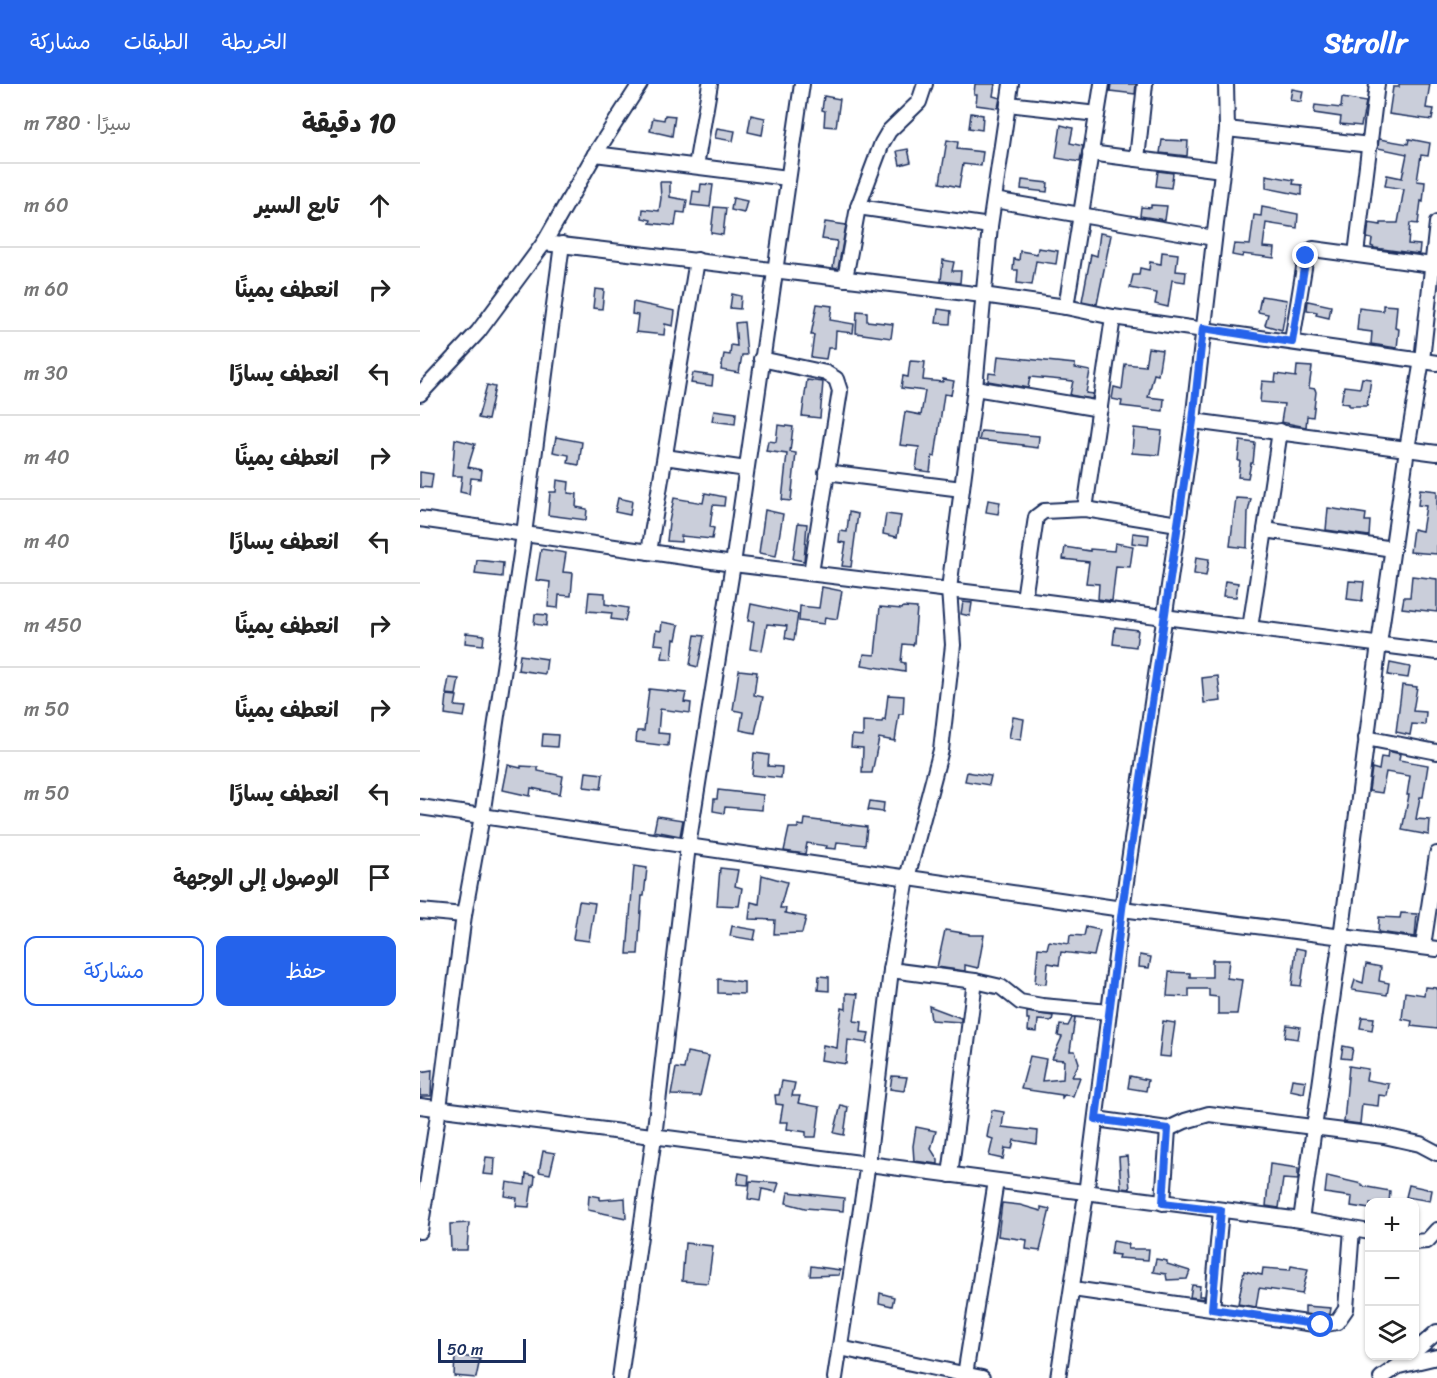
<!DOCTYPE html>
<html lang="ar">
<meta charset="utf-8">
<style>
:root{--surface:#fff;--page:#f2f2f2;--text:#222;--muted:#767676;--line:#e0e0e0;--accent:#2563eb}
body{margin:0;font-family:Sriracha,"Playpen Sans Arabic",sans-serif;background:var(--page);color:var(--text);direction:rtl}
.controls{position:absolute;right:18px;bottom:18px;display:grid;overflow:hidden;border-radius:12px;box-shadow:0 2px 4px #0004}
.controls button{width:54px;height:54px;display:grid;place-items:center;padding:0;border:0;border-bottom:2px solid var(--line);background:var(--surface);color:var(--text);font:30px sans-serif}
.scale{position:absolute;left:18px;bottom:15px;width:88px;box-sizing:border-box;padding-left:6px;border:3px solid #1b2f5e;border-top:0;font-size:16px;line-height:21px;white-space:nowrap;color:#1b2f5e;-webkit-text-stroke:4px #fff;paint-order:stroke}
.stop{position:absolute;width:18px;height:18px;margin:-14px;border:4px solid #2563eb;border-radius:50%;background:#fff}
.stop.end{background:#2563eb;border-color:#fff;box-shadow:0 2px 6px #0008}
.list{margin:0;padding:0;list-style:none}
h2{display:flex;justify-content:space-between;align-items:center;height:78px;margin:0;padding:0 24px;font-size:26px}
h2 small{font-size:20px;font-weight:400;color:var(--muted)}
.list li{display:grid;grid-template-columns:39px 1fr auto;gap:18px;align-items:center;box-sizing:border-box;height:84px;padding:0 24px;border-top:2px solid var(--line)}
.list b{display:block;font-size:22px;white-space:nowrap}
.list em{font-size:20px;font-style:normal;color:var(--muted)}
.actions{display:flex;gap:12px;padding:18px 24px}
.actions a{flex:1;padding:14px 0;border:2px solid var(--accent);border-radius:12px;text-align:center;font-size:21px;color:var(--accent)}
.actions .main{background:var(--accent);color:#fff}
.icon{flex:none;width:33px;height:33px;fill:none;stroke:currentColor;stroke-width:2;stroke-linecap:round;stroke-linejoin:round}
.map{position:relative;flex:none;width:1017px;height:1294px;overflow:hidden;direction:ltr}
header{display:flex;align-items:center;gap:36px;box-sizing:border-box;height:84px;padding:0 30px;background:var(--accent);color:#fff}
header strong{font-size:28px}
nav{display:flex;gap:33px;margin-inline-start:auto;font-size:21px}
main{display:flex}
aside{flex:1;background:var(--surface)}
.map>svg:first-child{display:block}
</style>
<header>
<strong>Strollr</strong>
<nav><a>الخريطة</a><a>الطبقات</a><a>مشاركة</a></nav>
</header>
<main>
<div class="map">
<svg width="1017" height="1294" viewBox="0 0 1017 1294">
<rect width="100%" height="100%" fill="#fff"/>
<filter id="ink" filterUnits="userSpaceOnUse"><feTurbulence type="fractalNoise" baseFrequency=".0167" numOctaves="2"/><feDisplacementMap in="SourceGraphic" scale="12" xChannelSelector="R" yChannelSelector="G"/><feConvolveMatrix kernelMatrix="1 2 1 2 8 2 1 2 1" color-interpolation-filters="sRGB"/></filter>
<g filter="url(#ink)">
<g fill="#caceda" stroke="#1b2f5e" stroke-width="1.5">
<path d="M555,0H575L573,12L580,14L578,24L556,21L557,10H554Z"/>
<path d="M691,0H716L715,10L690,7Z"/>
<path d="M979,0H1010L1006,24L1014,25L1012,36L969,30L973,3H979Z"/>
<path d="M872,5L883,7L881,18L870,16Z"/>
<path d="M404,12L420,15L416,43L404,42L405,27L402,26Z"/>
<path d="M922,14L946,18L941,42L920,40L921,33L894,29L895,21L921,24Z"/>
<path d="M551,29L563,31L562,46L549,44Z"/>
<path d="M245,31L255,32L252,52L230,47L233,34L244,36Z"/>
<path d="M331,31L345,34L342,51L328,48Z"/>
<path d="M641,41L653,44L650,59L663,62L660,78L636,74Z"/>
<path d="M297,44L315,47L313,57L295,54Z"/>
<path d="M959,55L988,60L989,55L1010,59L1008,72L1001,71L997,97L1005,98L1003,118L1001,117L998,140L990,139L988,160L1000,161L999,170L955,164L951,162L952,155L947,154L949,139L961,141V139H978L984,105L965,102L967,91L982,94L987,70L958,64Z"/>
<path d="M527,56L538,58L537,65L563,68L561,82L543,80L539,103L520,99Z"/>
<path d="M742,56L768,57L767,72L740,69Z"/>
<path d="M488,65L491,78L480,81L477,67Z"/>
<path d="M738,87L753,89L751,104L736,102Z"/>
<path d="M846,91L874,96L873,100L882,101V111L846,104Z"/>
<path d="M602,96L628,99L627,108L601,105Z"/>
<path d="M240,98H250V113L267,116L265,129L257,128L255,142L230,139L231,136L222,134L223,125L239,127L241,114Z"/>
<path d="M281,100L293,101L290,123L271,121L273,107L280,108Z"/>
<path d="M313,114L327,117L324,129L311,126Z"/>
<path d="M731,121L747,122L745,136L720,132L721,123L731,124Z"/>
<path d="M294,123L306,124L303,151L291,149Z"/>
<path d="M842,123L878,130L877,144L846,139L843,163L855,164L854,174L823,170L822,173L812,171L814,160L830,161L834,131L841,132Z"/>
<path d="M405,138L426,141L418,185L413,184L417,157L402,155Z"/>
<path d="M680,149L691,151L677,220L662,217L671,170L677,172Z"/>
<path d="M618,164L638,167L636,180L616,177L612,201L597,199L598,186H593L594,175L599,176L600,167L617,170Z"/>
<path d="M742,168L758,170L756,187L766,188L765,198L752,196L748,223L735,220L737,209L710,204L713,191H719L720,184L729,186L730,178L741,180Z"/>
<path d="M523,176L534,178L532,187H541L540,199L521,197Z"/>
<path d="M175,205L184,206L182,225L173,224Z"/>
<path d="M312,210L321,212L320,225L310,224Z"/>
<path d="M841,212L867,216L862,246L845,241L848,230L838,228Z"/>
<path d="M888,217L911,222L909,234L896,231L897,228L887,226Z"/>
<path d="M213,218L255,227L253,242L245,240L244,251L216,248L218,231L212,230Z"/>
<path d="M397,220L412,222L410,236L434,240L433,249L416,247L415,264H408L406,275L391,273L394,251H391Z"/>
<path d="M963,221L977,222L975,244L979,245L977,264L951,260L952,248L937,246L939,224L963,227Z"/>
<path d="M518,225L531,227L530,240L516,239Z"/>
<path d="M437,227L447,228V237L473,240L471,254L436,249Z"/>
<path d="M324,238L327,271H322L319,289L301,286L304,270L310,271L311,261L317,262L315,239Z"/>
<path d="M728,264L742,266L738,291L734,290L728,313L744,315L743,327L701,322L702,317L692,315L694,303L702,305L705,280L725,282Z"/>
<path d="M578,272L655,280V284L670,287L666,309L673,310L672,315L650,311L653,297L610,293L608,304L568,297L569,289L576,290Z"/>
<path d="M490,277L505,278L503,296L523,298V295L534,297L531,311L524,310L515,373L512,372L510,388L496,386L499,363L480,361L485,328L501,331L505,307L481,304L483,292L488,293Z"/>
<path d="M877,282L892,283L889,304L895,305L896,308L893,333L887,332L886,343L861,338L864,320L840,318L842,297L855,298L856,290L876,293Z"/>
<path d="M273,289L293,292L292,302L271,299Z"/>
<path d="M942,294L951,295L947,322H929V320L921,319L924,302L940,304Z"/>
<path d="M387,296L403,298L400,334L382,332Z"/>
<path d="M67,301L75,303L68,336L58,334Z"/>
<path d="M294,326L316,329L315,340L292,337Z"/>
<path d="M358,341L373,343L370,368L376,369L371,417L362,416L367,370L346,367L348,357L356,358Z"/>
<path d="M714,344L742,347L739,371L712,369Z"/>
<path d="M561,347L619,352L618,364L603,362V361L559,356Z"/>
<path d="M136,353L162,358L159,381L148,379L149,371L133,368Z"/>
<path d="M35,355L55,360L48,383L62,386L61,395L51,394L49,410L40,408L42,392H32Z"/>
<path d="M820,357L835,359L833,379H831L828,394L818,393L820,377H818Z"/>
<path d="M0,388L13,390L11,404L0,403Z"/>
<path d="M137,396L149,398L148,409L157,410L156,423L167,425L166,436L128,431L130,408H136Z"/>
<path d="M1000,405L1017,407V470L990,468L993,445L1002,447L1006,422L998,421Z"/>
<path d="M285,409L305,413L304,422L293,421L290,443L294,444L292,455L261,452V458L247,457L249,438L254,414L283,419Z"/>
<path d="M198,414L212,417L210,431L195,428Z"/>
<path d="M816,414L831,415L828,428L827,464L810,462Z"/>
<path d="M568,416L580,418L578,430L566,428Z"/>
<path d="M908,424L946,430L945,437H950L949,452L906,446Z"/>
<path d="M345,426L363,430L356,472L339,469Z"/>
<path d="M429,428L438,430L431,483L422,482L426,459L419,458L420,447L427,448Z"/>
<path d="M466,430L481,432L477,453L463,450Z"/>
<path d="M378,439L387,440L384,477L373,475Z"/>
<path d="M713,449L729,451L728,461L712,459Z"/>
<path d="M695,459L713,462L710,483L696,482L692,517L678,515L679,500L666,499L669,478L643,475L645,463L670,467V465L694,467Z"/>
<path d="M121,465L146,469L143,488L153,489L151,512L139,511L138,524L128,523L130,498L116,496Z"/>
<path d="M776,473L789,475L786,492L774,490Z"/>
<path d="M57,476L83,479L82,493L55,490Z"/>
<path d="M992,492L1017,495V528L982,524L984,513H990Z"/>
<path d="M805,497L818,499L816,513L803,512Z"/>
<path d="M929,497L944,498L942,517L927,515Z"/>
<path d="M402,503L422,507L417,535L405,533L404,540L379,537L380,522L399,524Z"/>
<path d="M169,508L185,509V520L208,524L205,537L191,535L192,529L167,527Z"/>
<path d="M543,518L552,519L550,532L541,530Z"/>
<path d="M331,520L378,530L374,556L365,554L367,542L347,540L342,567L330,565L334,537H328Z"/>
<path d="M460,523L482,525L483,523L497,524L494,559L493,561L483,560L481,578L485,579V588L442,581L444,570L455,571Z"/>
<path d="M115,530L127,531L126,542L114,540Z"/>
<path d="M242,538L259,541L256,556L254,555L252,575L242,574L244,561L234,560L236,546L241,547Z"/>
<path d="M695,543L718,546L716,563L693,560Z"/>
<path d="M46,549L64,551L63,561L45,559Z"/>
<path d="M275,551L284,552L278,583L270,581Z"/>
<path d="M100,571L127,575L125,590L98,586Z"/>
<path d="M970,579L990,583L988,594L968,591Z"/>
<path d="M319,586L337,588L334,611L343,613L335,649L320,646L323,628L313,626Z"/>
<path d="M798,592L801,617L784,619L782,594Z"/>
<path d="M29,594L39,595L36,611L26,610Z"/>
<path d="M982,601L997,603L993,627L1006,628L1005,641L992,640L990,651L976,648Z"/>
<path d="M229,605L266,609L264,618L271,619L270,629L240,625L238,649L249,650L248,662L216,658L217,647H224Z"/>
<path d="M27,611L37,612L35,622L46,623L44,633L25,630Z"/>
<path d="M468,611L484,612L483,630H479L475,657L459,654L452,689H442L443,664L431,663L432,651L443,652V637L462,638L463,635L465,636Z"/>
<path d="M593,633L604,635L601,656L589,654Z"/>
<path d="M123,650L138,651L137,663L122,662Z"/>
<path d="M968,667L980,670L979,676L1008,681L1003,713H1000L996,735L1010,736L1009,751L982,746L989,711H987L990,692L966,688L962,709L949,707L952,684L959,686L961,673L967,674Z"/>
<path d="M334,669L349,671L348,682L362,683L361,694L332,691Z"/>
<path d="M88,681L101,684V682L118,683V687L143,692L140,710L111,704L110,712L83,706Z"/>
<path d="M166,688L183,690L181,705L164,703Z"/>
<path d="M547,688L571,692L569,701L545,697Z"/>
<path d="M298,706L343,711L342,726L305,723L304,729L293,727L294,715H297Z"/>
<path d="M450,717L464,719L463,728L448,726Z"/>
<path d="M237,732L263,736L260,752L234,747Z"/>
<path d="M385,735L447,743L445,761L417,758L416,765L406,764L407,762L387,759L385,770L364,767L369,744H378V741L384,742Z"/>
<path d="M214,782L227,784L224,812H222L218,870H207Z"/>
<path d="M300,784L318,786L315,802L322,804L319,822L297,821Z"/>
<path d="M342,791L367,798L360,824H366L365,829L386,833L382,849L354,850L355,836L329,835L331,818L339,820Z"/>
<path d="M159,817L175,819L169,857L153,855Z"/>
<path d="M981,829L997,830L995,853L958,848L959,833L980,834Z"/>
<path d="M312,842L336,846L334,856L310,852Z"/>
<path d="M666,843L680,846L674,872L641,868L639,881L628,879L626,900L615,899L618,864L627,865L629,857L649,860L650,851L664,852Z"/>
<path d="M525,846L549,850V851H564L558,884L545,881V887L517,883Z"/>
<path d="M876,864L886,866L881,902L872,901Z"/>
<path d="M720,871L731,873L729,884L719,883Z"/>
<path d="M792,876H809L807,894L822,896L817,930H798V913L789,912V905H769V913L747,912L749,888L770,889V893H792Z"/>
<path d="M946,880L961,883L959,897L969,899L967,911L932,906L935,896L943,899Z"/>
<path d="M399,892L409,893V907L398,906Z"/>
<path d="M298,895L324,898V910L298,909Z"/>
<path d="M1005,903L1017,904V945L991,942L992,937L982,935L985,908L1004,911Z"/>
<path d="M426,909L438,910L434,937L442,938L441,948L449,949L447,959L428,956L426,980L401,976L403,961L417,964L419,942L422,924L426,925Z"/>
<path d="M509,922L541,934V938L511,936Z"/>
<path d="M607,928L633,932L632,937L618,936L617,948L608,947L609,935H607Z"/>
<path d="M942,933L954,934L952,946L940,944Z"/>
<path d="M652,934H655L650,967H655L659,979L652,993H660L653,1012L644,1011L642,1014V1011L601,1005L610,972L626,975L622,997L643,995L644,976L632,975L642,953L638,952L640,941L648,942Z"/>
<path d="M743,937L755,939L750,973L739,972Z"/>
<path d="M867,941L880,943L878,955L865,953Z"/>
<path d="M923,962L933,964L931,975L921,974Z"/>
<path d="M267,968L289,972L280,1012L251,1011L256,984L264,985Z"/>
<path d="M929,982L948,985L946,996L969,1000L967,1012L959,1011L958,1022L942,1020L940,1040L924,1038Z"/>
<path d="M12,986L11,1012H0V988Z"/>
<path d="M472,992L487,993L484,1007L470,1005Z"/>
<path d="M710,992L728,996L726,1007L708,1004Z"/>
<path d="M872,995L886,997L884,1009L870,1006Z"/>
<path d="M362,997L375,999L372,1012H380L378,1019L400,1023L396,1053H386V1048L367,1045L368,1038H360L363,1021L356,1020L355,1011H359Z"/>
<path d="M421,1021L428,1023L424,1051L414,1049Z"/>
<path d="M572,1026L584,1028L582,1043L618,1047L617,1060L594,1056L592,1065L585,1064L583,1075L569,1072L573,1055L567,1053Z"/>
<path d="M496,1043L516,1047L511,1065L518,1076V1080L494,1077L493,1062Z"/>
<path d="M123,1067L135,1069L130,1090L119,1088Z"/>
<path d="M707,1072L710,1105L701,1104L699,1073Z"/>
<path d="M66,1073L75,1074L74,1091L63,1090Z"/>
<path d="M850,1080L878,1084V1096L863,1095L859,1124L846,1122Z"/>
<path d="M319,1089L329,1091L328,1101L317,1100Z"/>
<path d="M106,1090L115,1092L114,1102H112L109,1123L96,1122L97,1114L85,1112L87,1098L105,1101Z"/>
<path d="M907,1092L942,1100V1102L970,1107L969,1119H950V1125L931,1122L932,1113L905,1109Z"/>
<path d="M330,1097L359,1099L356,1108L342,1105L340,1117L328,1115Z"/>
<path d="M989,1101L1012,1106L1010,1117L986,1113Z"/>
<path d="M368,1108L424,1114L423,1127L385,1124L366,1119Z"/>
<path d="M169,1111L180,1113V1116L205,1114L206,1134L168,1126Z"/>
<path d="M582,1119L600,1121L621,1127V1123L630,1125L620,1167L606,1165L607,1156L578,1152Z"/>
<path d="M49,1139L47,1166H31L30,1140Z"/>
<path d="M693,1157L709,1160L708,1165H729L728,1176L698,1174L699,1171L691,1170Z"/>
<path d="M265,1159L293,1162L288,1199L262,1197Z"/>
<path d="M736,1175L747,1177V1180L770,1187L767,1195L747,1196L746,1190L733,1188Z"/>
<path d="M391,1182L420,1186L419,1191L390,1192Z"/>
<path d="M871,1182L888,1185L882,1210L839,1204L836,1223L818,1220L824,1187L842,1191L843,1184L870,1186Z"/>
<path d="M772,1201L780,1202L779,1212H784V1215L770,1213Z"/>
<path d="M460,1209L474,1213L472,1222L459,1219Z"/>
<path d="M885,1222L911,1224L910,1230L901,1232L885,1230Z"/>
<path d="M35,1271L60,1275L56,1294L34,1292Z"/>
</g>
<g fill="none" stroke-linecap="round" stroke-linejoin="round">
<g stroke="#1b2f5e" stroke-width="18">
<g id="street">
<path d="M588,20L677,30"/>
<path d="M807,45L950,61"/>
<path d="M670,69L802,86"/>
<path d="M175,70L368,94"/>
<path d="M717,75L725,0"/>
<path d="M276,82L290,0"/>
<path d="M574,116L794,154"/>
<path d="M438,123L570,142"/>
<path d="M124,159L563,211L646,223L693,233L1017,279"/>
<path d="M936,170L957,0"/>
<path d="M425,195L438,123L462,59L469,47L499,18L505,0"/>
<path d="M646,223L682,0"/>
<path d="M872,257L886,172L893,165L1012,181"/>
<path d="M341,275L406,289L416,295L420,307L391,489"/>
<path d="M555,304L680,325"/>
<path d="M0,310L58,248L124,159L175,70L220,0"/>
<path d="M773,337L1017,369"/>
<path d="M245,373L326,385"/>
<path d="M406,388L542,405"/>
<path d="M665,425L693,233"/>
<path d="M0,435L313,480L604,515L1017,568"/>
<path d="M845,446L973,465"/>
<path d="M229,468L277,176"/>
<path d="M604,515L616,433L624,427L665,425L758,440"/>
<path d="M830,544L860,347"/>
<path d="M946,654L1017,668"/>
<path d="M0,723L702,825L1017,865"/>
<path d="M0,827L44,831"/>
<path d="M1003,862L1017,770"/>
<path d="M471,886L555,897L581,903L600,918L622,922L689,928"/>
<path d="M0,1022L881,1136L950,1148"/>
<path d="M676,1035L748,1045L765,1037L789,1030L964,1052L1000,1060L1017,1069"/>
<path d="M530,1091L555,897"/>
<path d="M743,1119L748,1045"/>
<path d="M881,1136L921,853L959,560L987,365L1002,276L1017,139"/>
<path d="M0,1147L19,1024L44,831L62,732L104,450L142,160"/>
<path d="M994,1158L1007,1157L1017,1146"/>
<path d="M653,1205L901,1241L917,1238L926,1225L932,1145"/>
<path d="M792,1225L801,1126"/>
<path d="M420,1264L562,1294"/>
<path d="M994,1268L1017,1248"/>
<path d="M979,1282L1017,1273"/>
<path d="M545,1291L576,1097"/>
<path d="M200,1294L234,1053L268,762L313,480L382,0"/>
<path d="M415,1294L448,1079L471,886L487,794L521,666L533,561L529,505L555,304L570,142L591,0"/>
<path d="M638,1294L666,1110L702,825L773,337L807,45L806,0"/>
<path d="M961,1294L984,1278"/>
</g>
</g>
<use href="#street" stroke="#fff" stroke-width="14"/>
</g>
</g>
<g fill="none" stroke-linecap="round" stroke-linejoin="round" filter="url(#ink)">
<path stroke="#2563eb" stroke-width="8" d="M886,172L872,258L783,244L773,337L702,825L676,1035L748,1045L743,1119L801,1126L792,1225L901,1241"/>
</g>
</svg>
<div class="controls">
<button>+</button>
<button>−</button>
<button><svg class="icon" aria-label="layers" viewBox="0 0 24 24"><path d="M12 4l9 5-9 5-9-5zM3 14l9 5 9-5"/></svg></button>
</div>
<div class="scale">50 m</div>
<div class="stop" style="left:901px;top:1241px"></div>
<div class="stop end" style="left:886px;top:172px"></div>
</div>
<aside>
<h2>10 دقيقة<small>سيرًا · 780 m</small></h2>
<ul class="list">
<li><svg class="icon" aria-label="ahead" viewBox="0 0 24 24"><path d="M12 20V5M6 11l6-6 6 6"/></svg><div><b>تابع السير</b></div><em>60 m</em></li>
<li><svg class="icon" aria-label="right" viewBox="0 0 24 24"><path d="M7 20v-9h11M14 6l5 5-5 5"/></svg><div><b>انعطف يمينًا</b></div><em>60 m</em></li>
<li><svg class="icon" aria-label="left" viewBox="0 0 24 24"><path d="M17 20v-9H6M10 6l-5 5 5 5"/></svg><div><b>انعطف يسارًا</b></div><em>30 m</em></li>
<li><svg class="icon" aria-label="right" viewBox="0 0 24 24"><path d="M7 20v-9h11M14 6l5 5-5 5"/></svg><div><b>انعطف يمينًا</b></div><em>40 m</em></li>
<li><svg class="icon" aria-label="left" viewBox="0 0 24 24"><path d="M17 20v-9H6M10 6l-5 5 5 5"/></svg><div><b>انعطف يسارًا</b></div><em>40 m</em></li>
<li><svg class="icon" aria-label="right" viewBox="0 0 24 24"><path d="M7 20v-9h11M14 6l5 5-5 5"/></svg><div><b>انعطف يمينًا</b></div><em>450 m</em></li>
<li><svg class="icon" aria-label="right" viewBox="0 0 24 24"><path d="M7 20v-9h11M14 6l5 5-5 5"/></svg><div><b>انعطف يمينًا</b></div><em>50 m</em></li>
<li><svg class="icon" aria-label="left" viewBox="0 0 24 24"><path d="M17 20v-9H6M10 6l-5 5 5 5"/></svg><div><b>انعطف يسارًا</b></div><em>50 m</em></li>
<li><svg class="icon" aria-label="arrive" viewBox="0 0 24 24"><path d="M6 21V4h12l-3 4 3 4H6"/></svg><div><b>الوصول إلى الوجهة</b></div></li>
</ul>
<div class="actions"><a class="main">حفظ</a><a>مشاركة</a></div>
</aside>
</main>
